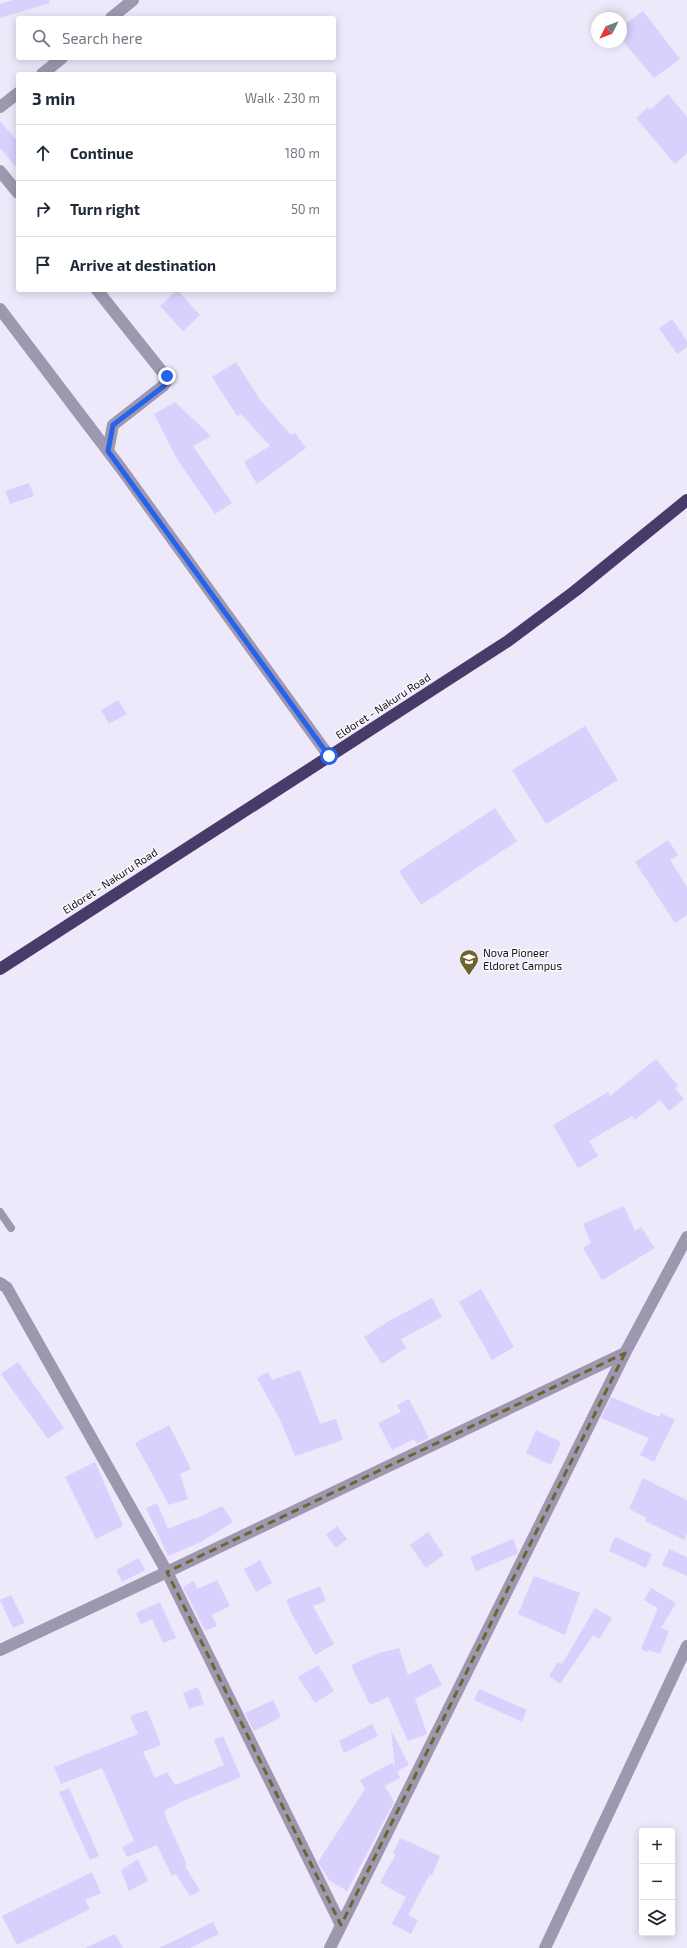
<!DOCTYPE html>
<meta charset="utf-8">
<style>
:root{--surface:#fff;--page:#f6f6f7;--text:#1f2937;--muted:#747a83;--line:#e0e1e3}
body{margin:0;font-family:"Exo 2",sans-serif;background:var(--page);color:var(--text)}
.controls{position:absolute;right:12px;bottom:12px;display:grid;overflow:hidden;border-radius:4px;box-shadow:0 2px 10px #0003}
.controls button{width:36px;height:36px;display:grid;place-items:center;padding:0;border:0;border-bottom:1px solid var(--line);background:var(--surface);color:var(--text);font:20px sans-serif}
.compass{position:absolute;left:591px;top:12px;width:36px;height:36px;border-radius:50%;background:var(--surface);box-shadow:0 2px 10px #0003;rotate:228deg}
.stop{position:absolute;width:12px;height:12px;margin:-9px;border:3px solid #2563eb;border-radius:50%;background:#fff}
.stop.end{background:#2563eb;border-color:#fff;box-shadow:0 1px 4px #0008}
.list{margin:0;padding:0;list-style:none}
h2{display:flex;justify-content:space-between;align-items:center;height:52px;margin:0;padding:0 16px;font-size:17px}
h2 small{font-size:13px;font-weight:400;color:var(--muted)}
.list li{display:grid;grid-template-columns:26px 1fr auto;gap:12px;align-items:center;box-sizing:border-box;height:56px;padding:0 16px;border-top:1px solid var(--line)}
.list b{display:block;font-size:15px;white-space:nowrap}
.list em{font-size:13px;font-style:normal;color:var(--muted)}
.icon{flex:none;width:22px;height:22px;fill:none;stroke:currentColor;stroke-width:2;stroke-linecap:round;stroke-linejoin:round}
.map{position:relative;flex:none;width:687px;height:1948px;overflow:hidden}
.search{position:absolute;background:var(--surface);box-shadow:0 2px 10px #0003;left:16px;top:16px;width:320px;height:44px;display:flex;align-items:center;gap:10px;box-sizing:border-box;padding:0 14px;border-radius:4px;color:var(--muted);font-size:15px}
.panel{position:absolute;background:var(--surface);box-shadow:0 2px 10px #0003;left:16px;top:72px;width:320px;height:220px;border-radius:4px}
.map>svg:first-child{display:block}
</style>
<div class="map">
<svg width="687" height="1948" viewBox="0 0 687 1948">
<rect width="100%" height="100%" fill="#ede9fa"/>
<g fill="#dad0fd">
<path d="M13,0H49L50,3L0,18V4Z"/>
<path d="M643,11L680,59L654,78L621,39V27Z"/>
<path d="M668,94L687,117V153L675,164L636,118L648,107L650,110Z"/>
<path d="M0,121L18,142V169L0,148Z"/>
<path d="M177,290L200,315L183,331L160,306Z"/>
<path d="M672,319L687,341V347L677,354L659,328Z"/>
<path d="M236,362L261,401L291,435L295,433L306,448L257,484L244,462L270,446L241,414L237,416L212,377Z"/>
<path d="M175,402L211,436L193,446L232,503L215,514L177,459L154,414Z"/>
<path d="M29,483L34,496L10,504L5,491Z"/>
<path d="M118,700L127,714L109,724L101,710Z"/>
<path d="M585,726L618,780L546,824L512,770Z"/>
<path d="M495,808L517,841L421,905L399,871Z"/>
<path d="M668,840L678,855L670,860L687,887V915L675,923L635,862Z"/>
<path d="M656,1059L678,1086L675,1088L684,1099L669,1111L660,1100L635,1120L632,1116L589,1141L598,1156L578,1168L553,1125L608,1092L610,1096Z"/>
<path d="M624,1206L635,1231L641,1227L655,1248L602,1280L583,1248L591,1243L583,1224Z"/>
<path d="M481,1289L514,1347L492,1360L459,1302Z"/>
<path d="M432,1298L442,1317L401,1339L406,1348L382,1364L364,1337L389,1321Z"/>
<path d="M18,1362L64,1428L48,1439L1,1374Z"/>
<path d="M300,1370L320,1424L336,1419L343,1440L295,1456L281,1422L257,1378L268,1372L272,1380Z"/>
<path d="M611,1397L659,1417L661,1413L675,1420L654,1462L640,1455L649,1438L601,1418Z"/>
<path d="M409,1399L429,1438L417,1444L414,1439L392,1450L378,1423L401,1412L397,1405Z"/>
<path d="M169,1425L191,1469L180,1474L188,1499L169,1505L135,1443Z"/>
<path d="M536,1430L561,1442L551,1465L526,1453Z"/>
<path d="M95,1462L123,1526L96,1539L65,1477Z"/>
<path d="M643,1478L687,1500V1534L684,1540L645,1521L647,1518L629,1509Z"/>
<path d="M157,1503L168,1529L194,1518L195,1519L222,1506L233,1522L199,1543L168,1556L146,1508Z"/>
<path d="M337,1526L347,1539L336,1548L326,1535Z"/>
<path d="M428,1532L444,1555L426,1568L410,1545Z"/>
<path d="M615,1537L652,1554L646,1568L609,1551Z"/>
<path d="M513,1539L518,1552L517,1554L476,1571L470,1557Z"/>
<path d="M669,1549L687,1557V1576L662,1565Z"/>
<path d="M139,1558L145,1570L122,1582L116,1570Z"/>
<path d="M260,1560L272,1583L256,1592L244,1569Z"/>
<path d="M534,1576L580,1593L565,1635L518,1614Z"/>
<path d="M217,1580L230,1606L212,1615L217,1626L205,1631L183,1587L194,1581L197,1589Z"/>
<path d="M320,1586L326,1601L313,1606L334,1644L315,1655L292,1614L286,1600Z"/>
<path d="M651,1588L676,1603L661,1628L669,1631L660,1654L649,1650L647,1652L641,1649L658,1608L644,1600Z"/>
<path d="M11,1595L25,1623L13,1628L0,1600Z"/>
<path d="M160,1602L176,1638L163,1643L152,1619L141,1624L136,1613Z"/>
<path d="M595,1608L612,1618L599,1639L593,1635L560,1684L549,1676L558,1662L562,1664Z"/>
<path d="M399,1648L408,1675L431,1663L442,1685L415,1699L427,1734L408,1741L388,1697L370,1705L351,1665L379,1653Z"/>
<path d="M318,1665L334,1691L315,1703L298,1677Z"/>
<path d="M198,1687L204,1704L189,1709L183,1693Z"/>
<path d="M479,1689L527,1710L522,1722L474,1700Z"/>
<path d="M273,1700L281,1717L254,1731L245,1713Z"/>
<path d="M147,1710L161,1745L143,1752L155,1778L167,1772L175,1785L224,1765L214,1740L223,1736L241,1777L183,1801L165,1810L166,1812L164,1813L187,1865L185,1866L200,1891L190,1896L176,1874L172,1876L157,1845L127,1857L122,1847L134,1841L102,1768L61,1784L54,1767L138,1734L130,1716Z"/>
<path d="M372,1724L378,1736L344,1753L339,1741Z"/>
<path d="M391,1730L409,1765L397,1771L400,1778L385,1786L394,1802L347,1891L329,1880L318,1862L365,1789L360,1780L392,1763L395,1767Z"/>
<path d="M69,1788L99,1856L90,1860L59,1792Z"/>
<path d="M400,1838L440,1856L432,1875L430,1874L408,1915L418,1920L411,1934L392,1924L406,1897L380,1883L396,1854L393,1853Z"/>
<path d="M138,1859L148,1881L129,1891L121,1870Z"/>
<path d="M92,1872L101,1893L85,1900L90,1909L17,1945L2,1916Z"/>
<path d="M213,1922L219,1934L190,1948H159Z"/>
<path d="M115,1934L123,1948H85Z"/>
</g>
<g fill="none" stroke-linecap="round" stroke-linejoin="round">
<path stroke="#9d98b0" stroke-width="8" d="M0,1212L11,1228"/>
<g stroke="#9d98b0" stroke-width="12">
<path d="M111,18L133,0"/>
<path d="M42,74L62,58"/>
<path d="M0,107L18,93"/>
<path d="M0,171L18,193"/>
<path d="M97,290L168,379L163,386L113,425L108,451"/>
<path d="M0,309L120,467L329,756"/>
<path d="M0,1283L7,1288L167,1572L341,1925"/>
<path d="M0,1650L167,1572L625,1353"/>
<path d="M330,1948L625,1353L687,1237"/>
<path d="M545,1948L687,1646"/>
</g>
<path stroke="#483b69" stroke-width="12" d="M0,969L508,641L575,591L687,500"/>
</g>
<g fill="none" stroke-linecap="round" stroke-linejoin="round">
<path stroke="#2563eb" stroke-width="5" d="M167,376L168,381L164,386L113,425L108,451L329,756"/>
</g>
<path fill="none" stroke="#716330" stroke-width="3" stroke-dasharray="8 5" stroke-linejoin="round" d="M625,1353L341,1925L167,1572Z"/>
<defs>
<g id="school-pin" transform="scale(1)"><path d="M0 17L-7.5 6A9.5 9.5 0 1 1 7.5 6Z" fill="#716330" stroke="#faf8ff"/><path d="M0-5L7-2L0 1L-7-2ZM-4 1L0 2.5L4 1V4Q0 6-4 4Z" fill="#fff"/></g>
</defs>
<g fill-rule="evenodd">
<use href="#school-pin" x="469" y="959"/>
</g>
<g text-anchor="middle" stroke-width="3" stroke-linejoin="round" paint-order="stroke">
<g font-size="11" fill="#141319" stroke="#faf8ff">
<text transform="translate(383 706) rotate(-33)" y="4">Eldoret - Nakuru Road</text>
<text transform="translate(110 881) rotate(-33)" y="4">Eldoret - Nakuru Road</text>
</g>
<g font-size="11" fill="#141319" stroke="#faf8ff" text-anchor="start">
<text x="483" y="957">Nova Pioneer<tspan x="483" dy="13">Eldoret Campus</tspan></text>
</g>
</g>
</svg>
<div class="controls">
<button>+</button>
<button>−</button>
<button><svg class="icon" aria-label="layers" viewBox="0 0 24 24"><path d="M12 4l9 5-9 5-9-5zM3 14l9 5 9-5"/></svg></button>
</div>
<svg class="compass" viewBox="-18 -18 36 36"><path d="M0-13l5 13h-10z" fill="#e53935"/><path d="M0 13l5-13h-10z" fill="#747a83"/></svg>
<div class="stop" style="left:329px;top:756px"></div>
<div class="stop end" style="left:167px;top:376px"></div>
<div class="search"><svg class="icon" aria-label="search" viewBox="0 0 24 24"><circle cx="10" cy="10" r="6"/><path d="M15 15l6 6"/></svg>Search here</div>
<section class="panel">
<h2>3 min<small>Walk · 230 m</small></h2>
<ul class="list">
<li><svg class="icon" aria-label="ahead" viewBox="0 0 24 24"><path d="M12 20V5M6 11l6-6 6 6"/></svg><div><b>Continue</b></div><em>180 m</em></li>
<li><svg class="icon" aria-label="right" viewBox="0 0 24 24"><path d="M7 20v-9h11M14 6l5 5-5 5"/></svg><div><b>Turn right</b></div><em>50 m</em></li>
<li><svg class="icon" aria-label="arrive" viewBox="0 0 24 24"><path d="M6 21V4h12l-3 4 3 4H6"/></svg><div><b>Arrive at destination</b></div></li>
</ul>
</section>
</div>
